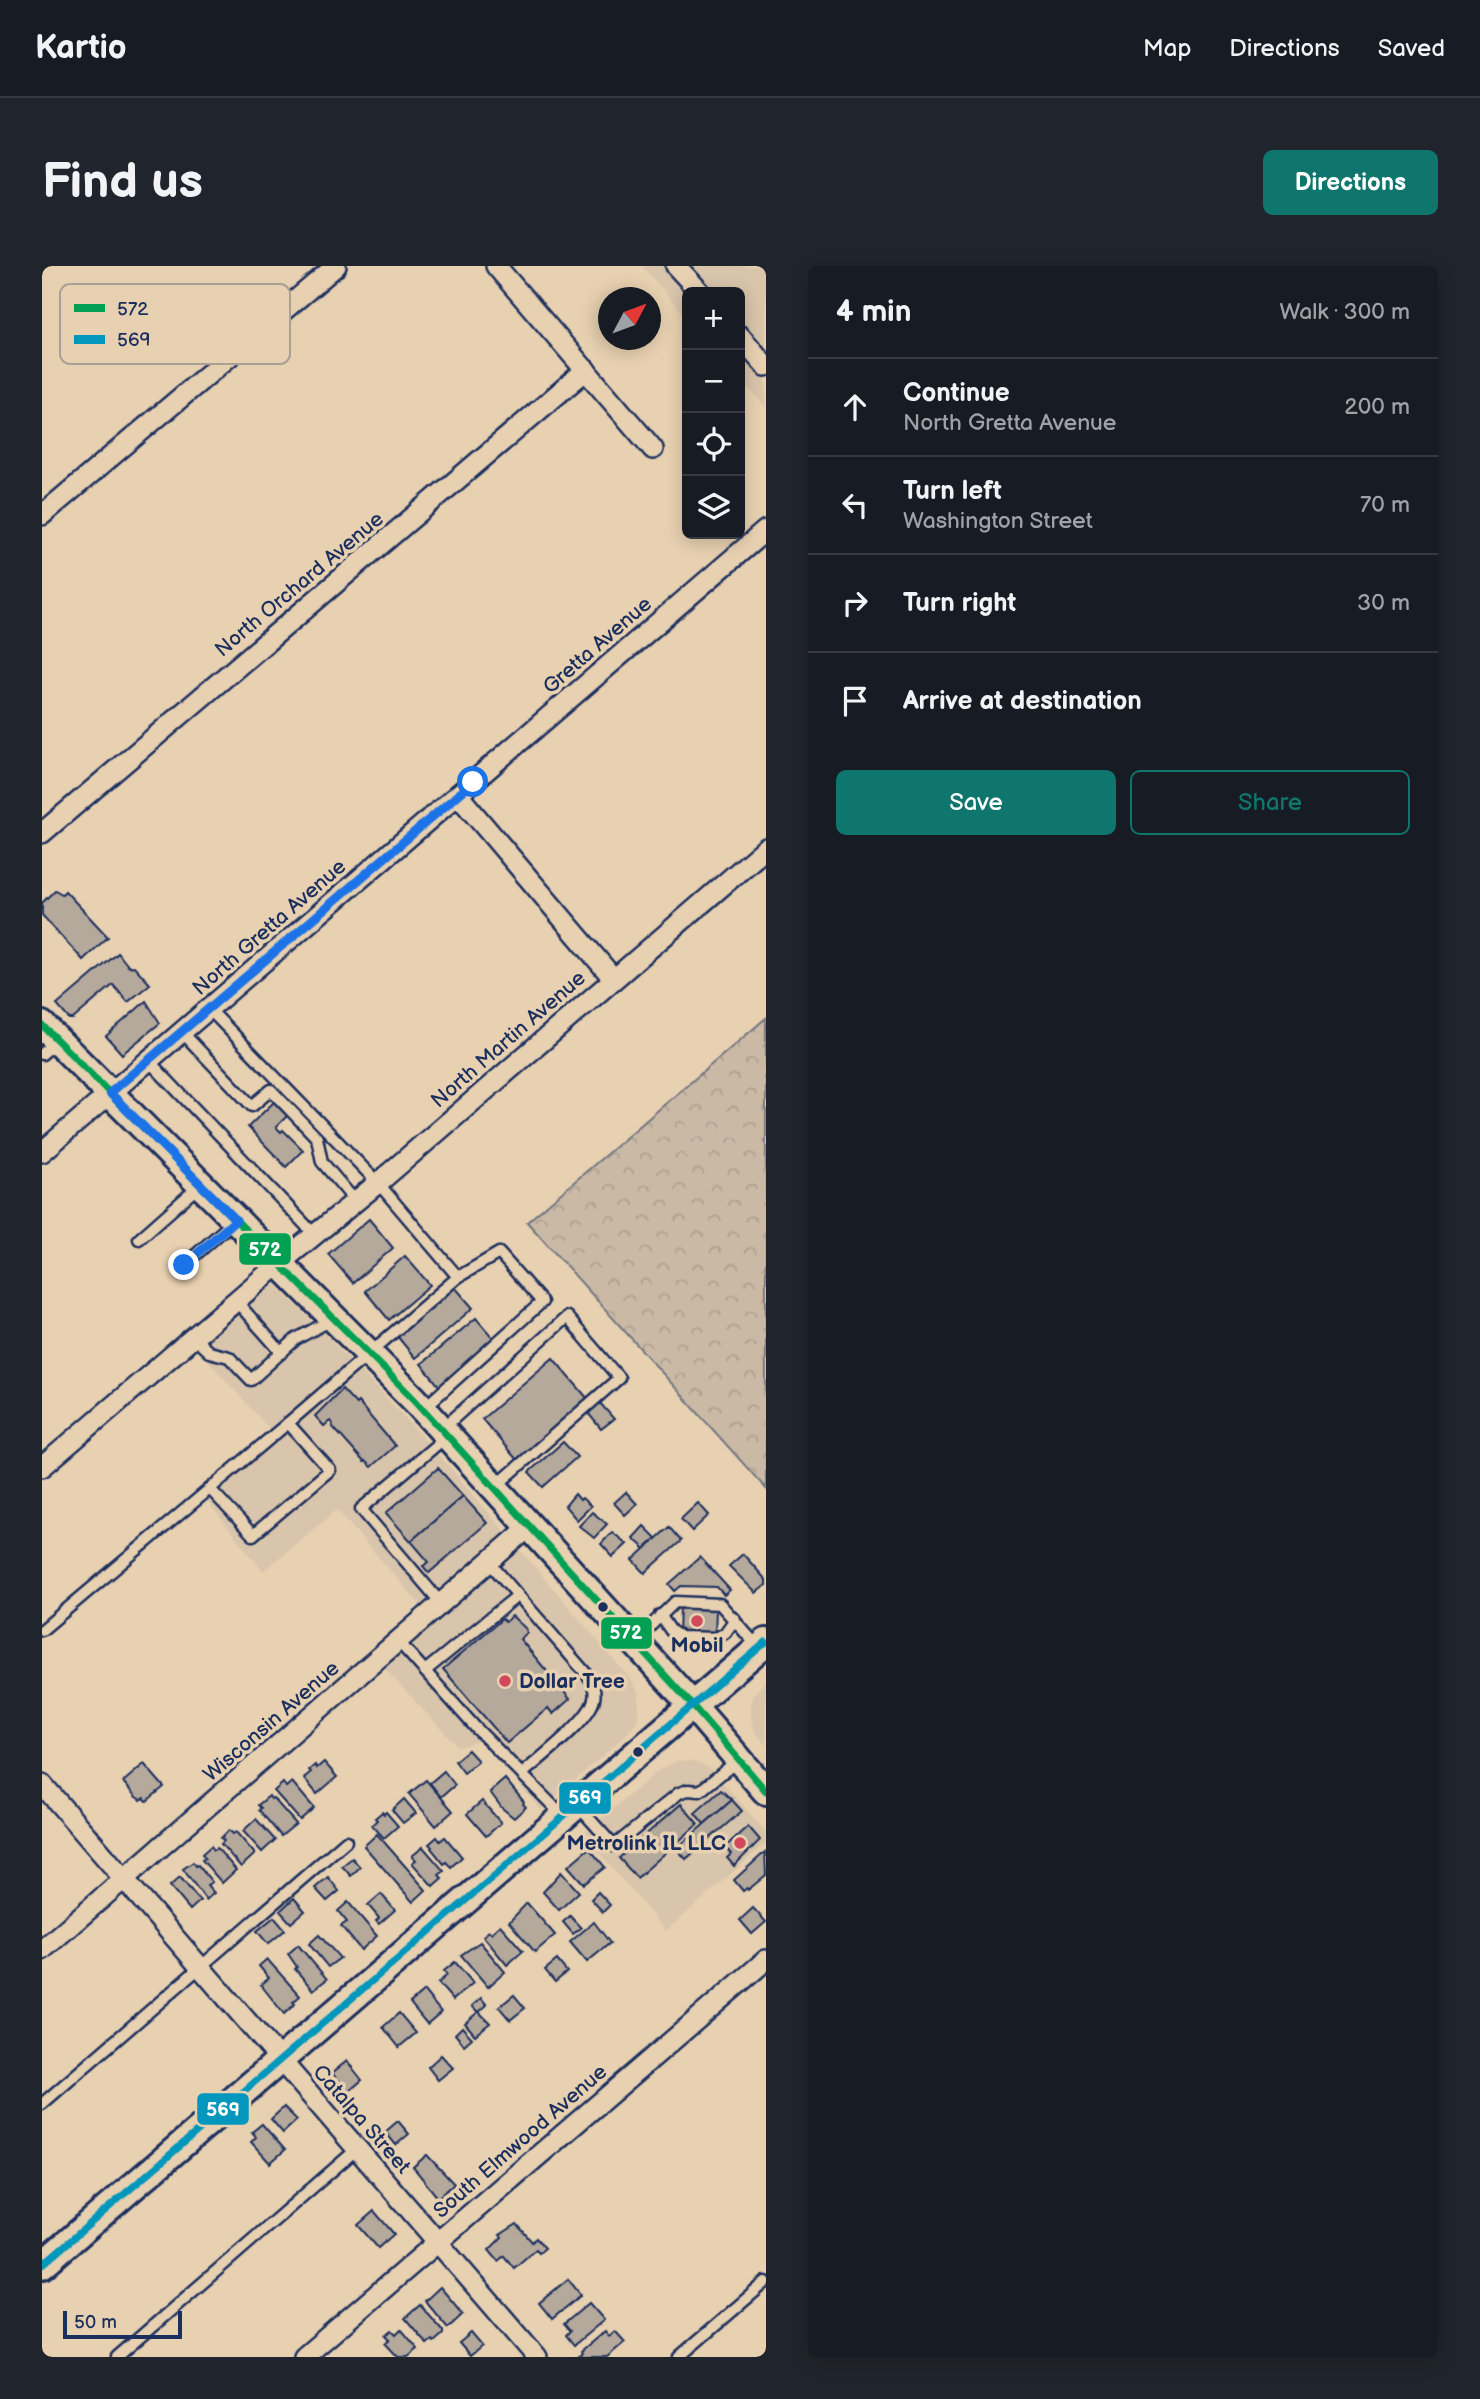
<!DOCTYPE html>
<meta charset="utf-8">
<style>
:root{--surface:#171b24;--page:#20242c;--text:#f1f3f6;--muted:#9ea1a6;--line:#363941;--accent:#0f766e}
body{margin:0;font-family:"Balsamiq Sans",sans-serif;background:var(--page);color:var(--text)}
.controls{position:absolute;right:21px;top:21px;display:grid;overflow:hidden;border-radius:10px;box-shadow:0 4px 18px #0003}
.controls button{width:63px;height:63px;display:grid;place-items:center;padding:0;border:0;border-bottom:2px solid var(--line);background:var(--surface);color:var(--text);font:35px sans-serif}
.compass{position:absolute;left:556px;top:21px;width:63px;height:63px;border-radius:50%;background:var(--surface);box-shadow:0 4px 18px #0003;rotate:49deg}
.scale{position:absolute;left:21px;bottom:18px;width:119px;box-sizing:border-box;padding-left:7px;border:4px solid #1b2f5e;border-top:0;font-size:19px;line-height:24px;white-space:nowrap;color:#1b2f5e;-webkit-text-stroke:5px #e8d1b1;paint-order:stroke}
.stop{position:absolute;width:21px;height:21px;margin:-16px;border:5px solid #1a73e8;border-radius:50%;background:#fff}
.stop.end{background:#1a73e8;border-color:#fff;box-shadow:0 2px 7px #0008}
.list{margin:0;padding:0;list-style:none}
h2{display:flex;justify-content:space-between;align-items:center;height:91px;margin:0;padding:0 28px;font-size:30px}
h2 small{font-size:23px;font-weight:400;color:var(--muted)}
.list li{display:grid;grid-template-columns:46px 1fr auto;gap:21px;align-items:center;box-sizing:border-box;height:98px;padding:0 28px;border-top:2px solid var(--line)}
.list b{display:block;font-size:26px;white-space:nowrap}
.list p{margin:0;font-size:23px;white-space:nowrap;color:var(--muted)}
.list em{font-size:23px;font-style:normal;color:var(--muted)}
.actions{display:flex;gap:14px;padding:21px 28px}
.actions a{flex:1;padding:16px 0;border:2px solid var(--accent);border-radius:10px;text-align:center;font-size:24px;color:var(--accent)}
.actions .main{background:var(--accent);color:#fff}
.icon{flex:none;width:38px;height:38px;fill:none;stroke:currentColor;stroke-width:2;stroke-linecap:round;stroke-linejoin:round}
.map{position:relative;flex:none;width:724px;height:2091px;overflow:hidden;border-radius:10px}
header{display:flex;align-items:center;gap:42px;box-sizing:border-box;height:98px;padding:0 35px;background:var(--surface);border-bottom:2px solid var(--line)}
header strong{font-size:33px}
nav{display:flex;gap:38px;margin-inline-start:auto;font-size:24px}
.intro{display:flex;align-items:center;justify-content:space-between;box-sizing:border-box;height:168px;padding:0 42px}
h1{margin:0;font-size:49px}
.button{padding:18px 32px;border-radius:10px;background:var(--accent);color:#fff;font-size:24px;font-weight:700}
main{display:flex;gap:42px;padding:0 42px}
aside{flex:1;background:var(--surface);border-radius:10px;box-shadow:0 4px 18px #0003}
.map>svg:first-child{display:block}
</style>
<header>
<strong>Kartio</strong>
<nav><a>Map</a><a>Directions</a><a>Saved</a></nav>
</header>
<div class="intro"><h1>Find us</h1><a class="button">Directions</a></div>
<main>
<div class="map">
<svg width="724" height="2091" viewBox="0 0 724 2091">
<defs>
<pattern id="park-crowns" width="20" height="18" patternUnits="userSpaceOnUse" patternTransform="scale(1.75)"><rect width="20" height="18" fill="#cab9a5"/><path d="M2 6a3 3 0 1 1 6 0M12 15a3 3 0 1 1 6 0" fill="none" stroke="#ad9f90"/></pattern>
</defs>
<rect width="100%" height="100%" fill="#e8d1b1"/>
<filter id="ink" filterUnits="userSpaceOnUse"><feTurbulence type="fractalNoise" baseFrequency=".0143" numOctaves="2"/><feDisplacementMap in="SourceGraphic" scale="14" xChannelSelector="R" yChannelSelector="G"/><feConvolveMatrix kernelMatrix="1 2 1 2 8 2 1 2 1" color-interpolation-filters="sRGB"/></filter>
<g filter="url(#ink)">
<g fill="#d9c5ab">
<path d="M600,0H724V142L698,112V26H645V52Z"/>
<path d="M218,1002L341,1128L407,1200L590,1415L596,1426L597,1440L595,1455L585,1468L499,1544L440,1474L416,1481L329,1388L381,1342L295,1244L221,1305L157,1225L229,1165L141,1066Z"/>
<path d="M724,1416V1480L713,1465L709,1453V1440L712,1427Z"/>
<path d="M635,1495H653L669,1503L724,1566V1577L624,1665L541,1568L618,1503Z"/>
</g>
<path fill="url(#park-crowns)" stroke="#727482" stroke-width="2" d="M724,752V1223L485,956Z"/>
<g fill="#b5a99c" stroke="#1b2f5e" stroke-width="2">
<path d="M13,624L20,628L23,625L66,671L41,694L0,649V637Z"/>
<path d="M76,687L87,701L92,700L108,718L86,736L71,719L31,753H27L15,739Z"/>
<path d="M104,735L118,757L80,788L64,770Z"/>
<path d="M234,834L247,848L234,861L239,866L241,864L261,884L244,901L206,861Z"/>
<path d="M327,953L351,982L311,1017L286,988Z"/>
<path d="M363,990L388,1019L347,1054L323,1025Z"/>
<path d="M412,1020L431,1042L373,1092L355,1070Z"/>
<path d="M434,1052L451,1072L454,1073L398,1121L379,1098Z"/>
<path d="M511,1092L546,1133L475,1194L440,1153Z"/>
<path d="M300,1123L314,1138L316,1136L353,1180L329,1201L323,1195L322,1196L290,1160L291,1158L288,1155L282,1160L273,1150Z"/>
<path d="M558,1137L572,1153L559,1163L546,1147Z"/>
<path d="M521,1176L535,1191L501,1221L487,1206Z"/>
<path d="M396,1202L421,1230L369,1275L344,1247Z"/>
<path d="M584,1226L595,1238L583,1249L572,1237Z"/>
<path d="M533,1228L538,1234L540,1232L549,1240L535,1254L523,1240Z"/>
<path d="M421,1230L445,1257L387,1307L381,1300L387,1296L369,1275Z"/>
<path d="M656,1237L667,1249L650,1265L639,1253Z"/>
<path d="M550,1246L565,1258L552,1272L537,1260Z"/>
<path d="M602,1260L614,1272L603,1283L591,1272Z"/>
<path d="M627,1261L639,1275L603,1307L591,1294Z"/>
<path d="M570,1266L585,1278L571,1291L559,1278Z"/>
<path d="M701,1288L724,1314V1319L714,1327L687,1300Z"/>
<path d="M658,1291L688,1324L682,1329L675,1321L639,1320L633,1325L627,1318Z"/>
<path d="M638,1340L674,1342L673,1370L637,1368Z"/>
<path d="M470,1350L484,1363L485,1367L478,1373L528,1433L511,1448L506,1442L465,1477L401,1403L460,1353L463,1356Z"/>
<path d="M426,1484L436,1495L422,1507L413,1495Z"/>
<path d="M282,1496L295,1511L275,1528L262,1512L269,1506L267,1504L273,1499L275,1502Z"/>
<path d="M102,1498L122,1521L105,1535L102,1532L99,1534L94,1531L81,1516Z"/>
<path d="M402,1505L413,1519L399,1531L388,1517Z"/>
<path d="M463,1513L482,1536L481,1538L484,1541L472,1552L460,1542L448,1526Z"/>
<path d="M384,1514L411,1545L394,1560L367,1528Z"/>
<path d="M250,1516L272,1542L258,1554L232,1525L241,1517L244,1521Z"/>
<path d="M679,1524L690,1534L662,1558L653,1547Z"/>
<path d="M227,1530L229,1533L231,1532L254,1558L239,1570L217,1544L219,1542L216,1539Z"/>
<path d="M362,1533L374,1547L361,1557L350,1544Z"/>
<path d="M690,1534L700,1545L644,1593L635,1583L636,1581Z"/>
<path d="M440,1535L459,1557L444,1570L425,1548Z"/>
<path d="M639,1538L656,1558L595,1612L577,1592Z"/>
<path d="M340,1546L342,1548L344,1546L356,1560L342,1572L330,1559L335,1554L333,1552Z"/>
<path d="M214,1553L233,1574L220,1586L201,1565Z"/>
<path d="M706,1560L718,1574L692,1600L685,1592L689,1588L683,1581Z"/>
<path d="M187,1564L191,1568L194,1566L213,1588L199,1601L179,1578L182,1575L179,1572Z"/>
<path d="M335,1568L384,1624L371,1636L322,1580Z"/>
<path d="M395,1571L398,1575L403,1571L420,1591L409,1601L404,1596L402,1598L389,1582L390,1581L387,1578Z"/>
<path d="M169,1580L172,1584L175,1582L194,1604L180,1617L160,1594L163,1592L160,1588Z"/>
<path d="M381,1581L402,1605L397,1609L400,1612L391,1620L370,1597L374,1594L370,1590Z"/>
<path d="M547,1582L563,1601L542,1618L526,1600Z"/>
<path d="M723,1586L724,1609L706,1624L705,1622L701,1625L692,1614Z"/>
<path d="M310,1592L318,1601L309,1610L300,1600Z"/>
<path d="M151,1596L154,1600L156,1599L170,1616L165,1619L172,1627L164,1634L141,1603Z"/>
<path d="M519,1606L537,1626L517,1644L501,1626Z"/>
<path d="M138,1611L158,1635L148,1644L128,1620Z"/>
<path d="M286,1611L297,1625L285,1635L273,1622Z"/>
<path d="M556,1626L568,1639L561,1646L549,1633Z"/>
<path d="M339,1628L353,1644L337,1658L334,1655L337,1652L326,1639Z"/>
<path d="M252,1632L263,1645L249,1657L238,1645Z"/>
<path d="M306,1636L335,1670L319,1684L299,1660L305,1656L296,1645Z"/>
<path d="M485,1637L513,1669L493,1686L467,1656Z"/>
<path d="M711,1642L724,1656L710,1668L698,1654Z"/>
<path d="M528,1650L539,1662L531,1668L521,1656Z"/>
<path d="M232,1651L243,1664L226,1678L215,1665Z"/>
<path d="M552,1656L568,1677L545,1696L528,1676Z"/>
<path d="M458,1659L481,1685L465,1699L441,1670L447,1665L449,1667Z"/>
<path d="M277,1669L298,1692L286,1701L267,1678Z"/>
<path d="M438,1676L463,1706L446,1721L419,1689Z"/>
<path d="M256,1679L285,1713L271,1724L253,1703L255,1701L246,1688Z"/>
<path d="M225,1693L258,1730L251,1736L253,1738L242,1748L219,1719L227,1712L217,1700Z"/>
<path d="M515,1694L525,1706L513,1716L503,1704Z"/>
<path d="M413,1696L431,1717L411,1734L396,1717L405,1709L402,1705Z"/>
<path d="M382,1725L399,1746L385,1758L368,1737Z"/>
<path d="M472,1729L483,1742L468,1754L457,1741Z"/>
<path d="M439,1732L445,1739L437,1746L448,1757L433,1769L423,1757L436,1746L430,1740Z"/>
<path d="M357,1747L374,1767L357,1781L341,1761Z"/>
<path d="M420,1761L430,1772L422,1779L413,1768Z"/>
<path d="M399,1789L411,1802L396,1814L386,1801Z"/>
<path d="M305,1795L320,1814L306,1826L290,1807Z"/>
<path d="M242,1841L255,1854L241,1867L229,1853Z"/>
<path d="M356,1855L367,1868L354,1879L343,1866Z"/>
<path d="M220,1858L243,1884L228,1897L209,1876L214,1871L210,1866Z"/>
<path d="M385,1889L412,1918L396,1932L371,1901Z"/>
<path d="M332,1945L352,1968L336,1982L316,1959Z"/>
<path d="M475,1958L490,1976L494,1972L503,1982L497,1987L494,1983L472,2002L462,1990L456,1995L447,1984L460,1971L458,1969Z"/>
<path d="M526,2013L539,2029L510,2053L497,2037Z"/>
<path d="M398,2021L421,2048L406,2062L383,2035Z"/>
<path d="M547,2037L562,2054L532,2079L524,2069L528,2065L522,2058Z"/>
<path d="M378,2039L401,2065V2068L392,2076L390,2074L385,2078L363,2052Z"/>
<path d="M359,2063L376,2083L366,2091H356L343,2077L348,2073L344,2069L350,2064L354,2068Z"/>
<path d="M563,2065L567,2070L573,2065L583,2076L565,2091H536L540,2087L539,2085Z"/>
<path d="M429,2067L440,2080L428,2090L417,2077Z"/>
</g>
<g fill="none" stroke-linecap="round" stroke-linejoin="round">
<g stroke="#1b2f5e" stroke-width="15">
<g id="service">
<path d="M167,743L336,917L416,1011"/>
<path d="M140,766L210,840L229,824L275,872L280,896L313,935"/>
<path d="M0,788L15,775"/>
<path d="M107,795L273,969"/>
<path d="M97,973L157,920"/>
<path d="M142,999L193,954"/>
<path d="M194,1035L240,1087"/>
<path d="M151,1071L167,1086L187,1091L209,1114L254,1073L291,1053"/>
<path d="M400,1163L525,1051L577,1112L454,1220"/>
<path d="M169,1224L211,1269L288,1204L246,1157L416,1011L457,987L500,1036L382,1142"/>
<path d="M447,1296L548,1412C551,1418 554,1425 552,1433C548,1454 498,1492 480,1508"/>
<path d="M399,1337L319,1243L405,1170"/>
<path d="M618,1349L629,1365L638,1371L674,1372L683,1367L693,1353"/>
<path d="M0,1364L246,1157"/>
<path d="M356,1375L433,1461L521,1550"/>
<path d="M592,1376L633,1336L678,1338L716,1381"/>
<path d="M383,1405L475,1330"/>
<path d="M535,1539L572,1580L637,1527L646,1524L658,1525L695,1495"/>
<path d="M0,1838L304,1575"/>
<path d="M75,2091L315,1883"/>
<path d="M637,2091L724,2016"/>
</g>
</g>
<g stroke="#1b2f5e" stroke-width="24">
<g id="minor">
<path d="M454,0L611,183"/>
<path d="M634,0L658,26"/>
<path d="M698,70L724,100"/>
<path d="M0,249L294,0"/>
<path d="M416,529L571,712"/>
<path d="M0,567L544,104"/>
<path d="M0,886L724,264"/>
<path d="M0,1201L237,998L336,917L724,582"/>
<path d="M0,1518L495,2091"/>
<path d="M0,1684L487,1261"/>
<path d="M262,2091L724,1694"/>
</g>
</g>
<g stroke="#1b2f5e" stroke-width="32">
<g id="secondary">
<path d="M0,759L372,1133L650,1439L724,1525"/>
<path d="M0,1999L724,1376"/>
</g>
</g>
<use href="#service" stroke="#e8d1b1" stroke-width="10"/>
<use href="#minor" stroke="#e8d1b1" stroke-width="19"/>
<use href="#secondary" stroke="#e8d1b1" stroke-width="26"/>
<g stroke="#e8d1b1" stroke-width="12">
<path id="bus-1" d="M0,759L372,1133L650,1439L724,1525"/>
</g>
<g stroke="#e8d1b1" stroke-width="12">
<path id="bus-2" d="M0,1999L724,1376"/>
</g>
<use href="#bus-1" stroke="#01a052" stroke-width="7"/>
<use href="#bus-2" stroke="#0497bd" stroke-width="7"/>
</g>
</g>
<g fill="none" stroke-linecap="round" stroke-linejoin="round" filter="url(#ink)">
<path stroke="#1a73e8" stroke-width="9" d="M142,999L194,954L68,827L431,516"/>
</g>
<g fill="#1b2f5e" stroke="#e8d1b1" stroke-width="2.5">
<circle cx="561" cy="1341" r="6"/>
<circle cx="596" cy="1486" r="6"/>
</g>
<g fill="#d1495b" stroke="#e8d1b1" stroke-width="2.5">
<circle cx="655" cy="1355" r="7"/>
<circle cx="463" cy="1415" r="7"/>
<circle cx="698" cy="1577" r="7"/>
</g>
<g text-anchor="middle" stroke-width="7" stroke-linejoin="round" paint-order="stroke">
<g font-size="21" fill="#1b2f5e" stroke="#e8d1b1">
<text transform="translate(257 318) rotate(-40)" y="7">North Orchard Avenue</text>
<text transform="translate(555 379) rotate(-41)" y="7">Gretta Avenue</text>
<text transform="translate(227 661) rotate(-41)" y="7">North Gretta Avenue</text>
<text transform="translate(466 773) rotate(-41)" y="7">North Martin Avenue</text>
<text transform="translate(229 1455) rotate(-41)" y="7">Wisconsin Avenue</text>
<text transform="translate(320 1853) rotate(49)" y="7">Catalpa Street</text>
<text transform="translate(478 1875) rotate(-41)" y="7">South Elmwood Avenue</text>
</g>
<g font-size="21" font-weight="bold" fill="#1b2f5e" stroke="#e8d1b1">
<text x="655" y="1386">Mobil</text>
<text x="477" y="1422" text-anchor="start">Dollar Tree</text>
<text x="684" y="1584" text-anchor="end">Metrolink IL LLC</text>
</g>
</g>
<rect x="18" y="18" width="230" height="80" rx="10" fill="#e8d1b1" stroke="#aaa098" stroke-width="2"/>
<rect x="32" y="38" width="31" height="8" fill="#01a052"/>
<rect x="32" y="69" width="31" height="9" fill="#0497bd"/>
<g font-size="19" fill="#1b2f5e">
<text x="75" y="49">572</text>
<text x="75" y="80">569</text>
</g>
<g stroke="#e8d1b1" stroke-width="2.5">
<rect x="196" y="966" width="54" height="34" rx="7" fill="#01a052"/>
<rect x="558" y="1350" width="53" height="34" rx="7" fill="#01a052"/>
<rect x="516" y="1515" width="54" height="34" rx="7" fill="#0497bd"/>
<rect x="154" y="1826" width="54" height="34" rx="7" fill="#0497bd"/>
</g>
<g font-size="19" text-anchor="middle" font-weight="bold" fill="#fff">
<text x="223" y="990">572</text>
<text x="584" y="1373">572</text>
<text x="543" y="1538">569</text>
<text x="181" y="1850">569</text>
</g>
</svg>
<div class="controls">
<button>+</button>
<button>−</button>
<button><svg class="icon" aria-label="locate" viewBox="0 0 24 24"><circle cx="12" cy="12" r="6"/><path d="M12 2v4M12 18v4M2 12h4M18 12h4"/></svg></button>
<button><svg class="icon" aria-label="layers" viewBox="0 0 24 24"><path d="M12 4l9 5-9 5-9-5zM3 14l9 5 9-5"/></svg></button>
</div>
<svg class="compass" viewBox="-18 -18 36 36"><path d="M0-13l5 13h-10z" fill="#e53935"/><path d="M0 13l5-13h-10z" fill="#9ea1a6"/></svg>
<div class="scale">50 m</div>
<div class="stop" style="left:431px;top:516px"></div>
<div class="stop end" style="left:142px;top:999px"></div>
</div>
<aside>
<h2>4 min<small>Walk · 300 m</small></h2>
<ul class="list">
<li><svg class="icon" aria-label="ahead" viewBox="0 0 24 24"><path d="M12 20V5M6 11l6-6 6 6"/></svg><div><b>Continue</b><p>North Gretta Avenue</p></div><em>200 m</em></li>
<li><svg class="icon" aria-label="left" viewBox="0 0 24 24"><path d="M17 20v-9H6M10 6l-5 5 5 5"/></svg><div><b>Turn left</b><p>Washington Street</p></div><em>70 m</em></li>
<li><svg class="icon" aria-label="right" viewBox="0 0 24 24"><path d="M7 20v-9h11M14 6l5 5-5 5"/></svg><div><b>Turn right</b></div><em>30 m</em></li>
<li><svg class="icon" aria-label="arrive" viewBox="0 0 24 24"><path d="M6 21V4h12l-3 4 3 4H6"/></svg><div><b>Arrive at destination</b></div></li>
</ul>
<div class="actions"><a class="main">Save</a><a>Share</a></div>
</aside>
</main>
